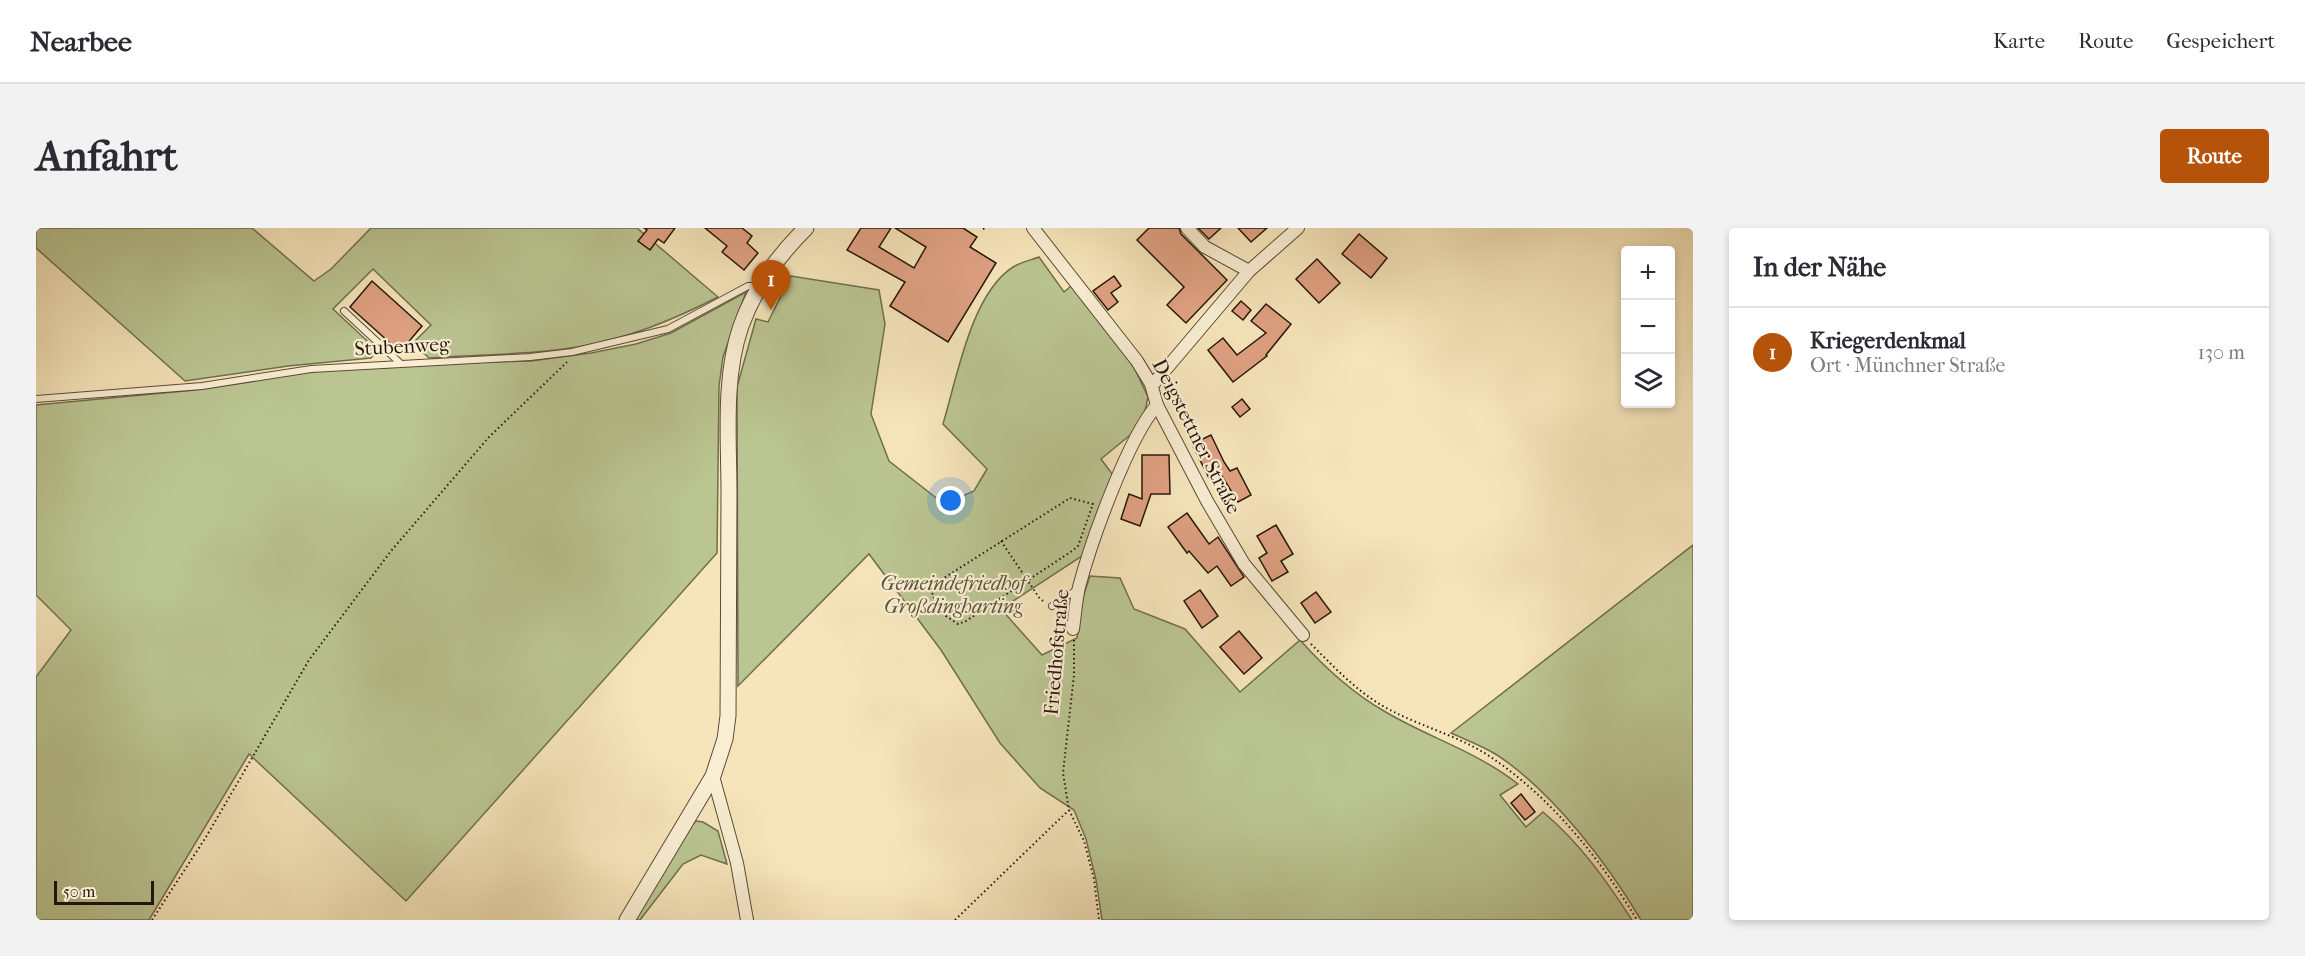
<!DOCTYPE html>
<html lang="de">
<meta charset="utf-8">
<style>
:root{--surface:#fff;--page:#f2f2f3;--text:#2b2b33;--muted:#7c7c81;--line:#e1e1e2;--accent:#b45309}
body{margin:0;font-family:"IM FELL French Canon",serif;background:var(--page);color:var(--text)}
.controls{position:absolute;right:18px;top:18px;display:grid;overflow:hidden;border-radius:6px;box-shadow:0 3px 9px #0003}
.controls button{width:54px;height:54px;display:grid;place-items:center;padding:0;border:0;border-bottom:2px solid var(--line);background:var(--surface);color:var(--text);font:30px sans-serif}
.scale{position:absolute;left:18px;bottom:15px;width:100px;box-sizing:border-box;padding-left:6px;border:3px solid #28160b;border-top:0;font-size:16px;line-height:21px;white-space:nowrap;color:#28160b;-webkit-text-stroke:4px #f9eed3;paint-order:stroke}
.you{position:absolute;left:915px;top:273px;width:21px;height:21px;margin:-15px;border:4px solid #fff;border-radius:50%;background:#1a73e8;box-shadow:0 0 0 9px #1a73e833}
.badge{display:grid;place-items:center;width:39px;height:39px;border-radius:50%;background:var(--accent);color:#fff;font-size:20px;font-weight:700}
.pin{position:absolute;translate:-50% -50px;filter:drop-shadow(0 2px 3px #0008)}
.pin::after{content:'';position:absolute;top:32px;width:21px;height:18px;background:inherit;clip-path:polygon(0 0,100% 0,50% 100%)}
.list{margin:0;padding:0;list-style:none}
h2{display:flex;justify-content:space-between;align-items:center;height:78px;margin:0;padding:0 24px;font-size:26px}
h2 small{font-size:20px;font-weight:400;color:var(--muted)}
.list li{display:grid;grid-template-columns:39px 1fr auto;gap:18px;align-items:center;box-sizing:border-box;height:90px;padding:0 24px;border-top:2px solid var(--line)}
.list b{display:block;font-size:22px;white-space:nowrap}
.list p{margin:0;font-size:20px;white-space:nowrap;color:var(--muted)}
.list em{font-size:20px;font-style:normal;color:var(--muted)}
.icon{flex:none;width:33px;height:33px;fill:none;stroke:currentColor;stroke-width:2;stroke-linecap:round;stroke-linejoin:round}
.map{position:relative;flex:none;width:1657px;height:692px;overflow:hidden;border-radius:6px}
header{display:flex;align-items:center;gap:36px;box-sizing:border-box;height:84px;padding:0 30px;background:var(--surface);border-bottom:2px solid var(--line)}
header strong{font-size:28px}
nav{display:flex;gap:33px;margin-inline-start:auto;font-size:21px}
.intro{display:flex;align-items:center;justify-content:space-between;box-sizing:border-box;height:144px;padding:0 36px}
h1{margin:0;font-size:42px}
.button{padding:15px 27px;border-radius:6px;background:var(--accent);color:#fff;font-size:21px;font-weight:700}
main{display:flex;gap:36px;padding:0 36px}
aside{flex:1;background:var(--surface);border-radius:6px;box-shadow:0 3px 9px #0003}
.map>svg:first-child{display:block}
</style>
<header>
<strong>Nearbee</strong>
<nav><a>Karte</a><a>Route</a><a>Gespeichert</a></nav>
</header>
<div class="intro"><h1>Anfahrt</h1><a class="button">Route</a></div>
<main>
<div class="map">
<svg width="1657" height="692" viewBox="0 0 1657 692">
<rect width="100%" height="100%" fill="#f6e5bb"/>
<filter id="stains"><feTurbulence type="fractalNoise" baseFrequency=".00333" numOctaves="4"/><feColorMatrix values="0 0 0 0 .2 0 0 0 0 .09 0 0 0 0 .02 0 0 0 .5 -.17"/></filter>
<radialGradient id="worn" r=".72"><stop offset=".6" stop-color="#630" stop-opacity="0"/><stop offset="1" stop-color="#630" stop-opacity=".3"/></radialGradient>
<g fill="#bac592" stroke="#716e4e" stroke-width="1.5">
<path d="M0,0H216L278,53L295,41L335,0H601L682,69C641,90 599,108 553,117C501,127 446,126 393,130L377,115L395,97L337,41L297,81L341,122L335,130L252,138L149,153L0,20Z"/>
<path d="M1003,29L1028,64L1035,58L1098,139L1112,169L1108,188L1099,203L1065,231L1077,247L1046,328L965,381L1006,427L1041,410L1047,369L1054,348L1084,350L1098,381L1149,401L1204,464L1264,412C1289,440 1315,464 1348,483C1393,510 1440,523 1482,556L1464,567L1490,599L1507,584C1544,615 1570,652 1596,692H1066L1060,652L1050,611L1038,582L1004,560L964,515L905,422L833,326L702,458L701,159L720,91L732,94L755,48L843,62L849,96L835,186L853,233L908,276L938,263L951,241L907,196C921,150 935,66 977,39C985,34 995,32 1003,29Z"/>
<path d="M710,64L687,129L683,158L681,325L370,673L213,526L113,692H0V449L35,402L0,367V177L159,162L272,144L401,135L495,133L555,125L600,116L635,105Z"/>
<path d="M1657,317V692H1605C1571,635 1517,564 1461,527C1447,518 1430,512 1415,505Z"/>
<path d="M660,593L667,594L682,603L691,636L665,627L647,636L604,692H596L650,603Z"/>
</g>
<g fill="#dfa182" stroke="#28160b" stroke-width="1.5">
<path d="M608,0H639L628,15L622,11L614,22L602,13L611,2Z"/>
<path d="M669,0H706L716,8L711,15L722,25L708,42L686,24L691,18Z"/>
<path d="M825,0H855L843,19L878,40L890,19L859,0H927L941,9L934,19L960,35L912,114L854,78L869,54L811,22Z"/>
<path d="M1113,0H1143L1145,6L1191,52L1150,95L1131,77L1148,59L1101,12Z"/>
<path d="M1162,0H1185L1173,11Z"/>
<path d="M1202,0H1231L1215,14Z"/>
<path d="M1323,6L1351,30L1335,50L1306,26Z"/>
<path d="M1281,31L1304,55L1283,75L1260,51Z"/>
<path d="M1078,48L1085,58L1075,65L1082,74L1072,82L1057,63Z"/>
<path d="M336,53L386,98L364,124L314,79Z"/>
<path d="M1205,73L1215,82L1207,92L1196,83Z"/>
<path d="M1230,76L1255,96L1230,127L1231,128L1197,154L1172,122L1187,110L1201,127L1230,105L1215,93Z"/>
<path d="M1206,171L1214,181L1204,189L1196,179Z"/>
<path d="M1175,207L1188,234L1194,243L1201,240L1215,267L1202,274L1184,245L1173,250L1156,216Z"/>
<path d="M1106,227H1133L1134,266H1115L1104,298L1085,291L1093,266L1106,271Z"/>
<path d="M1151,285L1173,316L1182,309L1208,349L1195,358L1181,338L1172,345L1153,323L1151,325L1132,299Z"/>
<path d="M1240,297L1257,326L1245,333L1252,344L1236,353L1223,330L1231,325L1221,308Z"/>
<path d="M1164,362L1182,388L1166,400L1148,373Z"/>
<path d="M1280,364L1295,384L1279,395L1265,375Z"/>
<path d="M1203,403L1226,430L1208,446L1184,419Z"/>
<path d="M1485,566L1499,584L1489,592L1475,575Z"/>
</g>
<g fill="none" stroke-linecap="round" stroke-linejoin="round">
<g stroke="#5c4a37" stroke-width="8">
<g id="service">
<path d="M308,83L363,134"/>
<path d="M0,171L166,158L275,141L494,129L536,124L632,101L712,58H721"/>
<path d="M1016,378L1042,361"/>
</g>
</g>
<g stroke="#5c4a37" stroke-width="14">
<g id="minor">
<path d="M997,0L1101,133L1115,156L1121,177L1171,273L1208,336L1267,407"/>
<path d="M1151,0L1169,19L1213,43"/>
<path d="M1115,156L1119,154L1213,43L1262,0"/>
<path d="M1037,401C1039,387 1040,372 1043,359C1055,314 1092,210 1121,177"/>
<path d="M677,548L701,635L711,692"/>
</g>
</g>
<g stroke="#5c4a37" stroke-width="17">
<path id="tertiary" d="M591,692L677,548L689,511L692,488C693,414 693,340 693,265C693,211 687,150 705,98C719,59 741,29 770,0"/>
</g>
<g stroke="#28160b" stroke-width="2" stroke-dasharray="1.5 3" stroke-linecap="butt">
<path d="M947,1L949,0"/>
<path d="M1034,270L1057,276L1042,318L1036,323L930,393L922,396L910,388L896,367L900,355Z"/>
<path d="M965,313L1004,371L1009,374"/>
<path d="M1038,412V447L1027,545L1033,582L1048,613L1058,651L1063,692"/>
<path d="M1275,416C1300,441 1324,467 1356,483C1389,500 1429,510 1459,532C1517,572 1565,632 1601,692"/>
<path d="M116,692L170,609L273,432L355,323L453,209L531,134"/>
<path d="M919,692L1033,582"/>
</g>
<use href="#service" stroke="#f9eed3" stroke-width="6"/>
<use href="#minor" stroke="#f9eed3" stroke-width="12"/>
<use href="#tertiary" stroke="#f9eed3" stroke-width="15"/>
</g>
<g text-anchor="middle" stroke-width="4.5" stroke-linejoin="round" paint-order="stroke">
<g font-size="20" fill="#28160b" stroke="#f9eed3">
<text transform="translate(366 118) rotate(-3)" y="7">Stubenweg</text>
<text transform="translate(1161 208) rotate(63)" y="7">Deigstettner Straße</text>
<text transform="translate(1020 424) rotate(-85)" y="7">Friedhofstraße</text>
</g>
<g font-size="20" font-style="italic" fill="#5b533a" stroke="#f9eed3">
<text x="917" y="362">Gemeindefriedhof<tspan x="917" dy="23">Großdingharting</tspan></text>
</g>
</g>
<rect width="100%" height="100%" filter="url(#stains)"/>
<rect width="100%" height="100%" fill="url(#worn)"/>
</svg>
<div class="controls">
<button>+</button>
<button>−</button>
<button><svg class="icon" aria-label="layers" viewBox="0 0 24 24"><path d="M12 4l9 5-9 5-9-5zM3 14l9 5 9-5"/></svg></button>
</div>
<div class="scale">50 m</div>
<div class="you"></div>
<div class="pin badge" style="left:735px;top:82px">1</div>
</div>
<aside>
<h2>In der Nähe<small></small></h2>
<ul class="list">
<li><span class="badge">1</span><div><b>Kriegerdenkmal</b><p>Ort · Münchner Straße</p></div><em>130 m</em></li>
</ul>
</aside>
</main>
